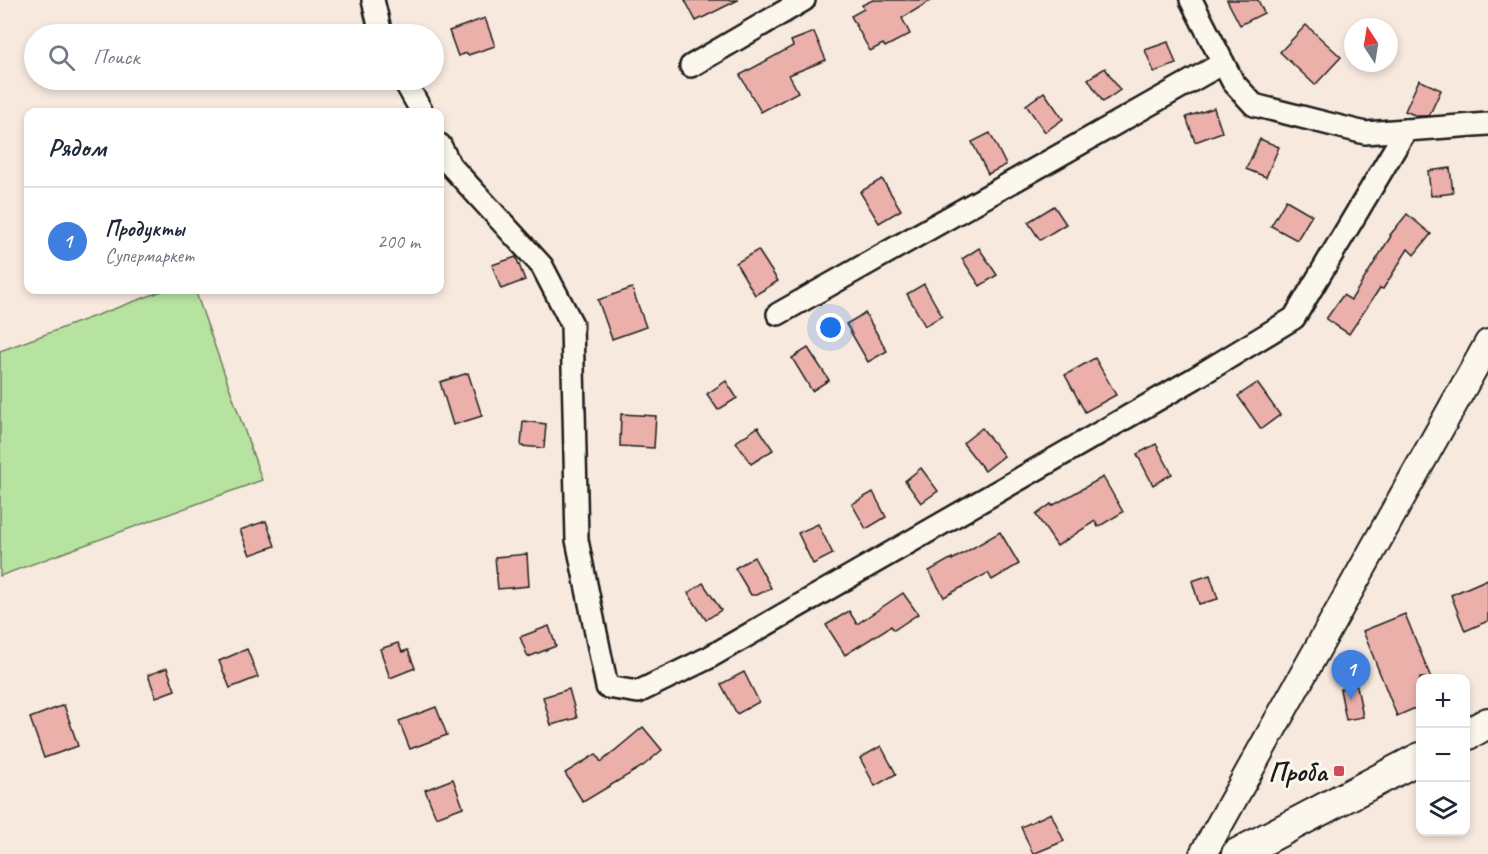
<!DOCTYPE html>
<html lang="ru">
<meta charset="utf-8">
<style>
:root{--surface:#fff;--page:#f2f2f3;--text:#1f2937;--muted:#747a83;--line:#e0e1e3;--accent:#d1495b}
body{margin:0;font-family:Caveat,sans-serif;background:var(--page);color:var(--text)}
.controls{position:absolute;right:18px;bottom:18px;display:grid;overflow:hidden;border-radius:12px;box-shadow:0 3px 9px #0003}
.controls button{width:54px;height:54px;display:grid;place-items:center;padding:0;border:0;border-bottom:2px solid var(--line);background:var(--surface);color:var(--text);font:30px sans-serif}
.compass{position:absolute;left:1344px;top:18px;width:54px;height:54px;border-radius:50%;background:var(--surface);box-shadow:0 3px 9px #0003;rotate:348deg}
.you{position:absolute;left:831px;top:328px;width:21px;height:21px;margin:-15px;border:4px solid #fff;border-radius:50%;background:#1a73e8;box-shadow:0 0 0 9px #1a73e833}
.badge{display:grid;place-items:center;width:39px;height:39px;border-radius:50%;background:var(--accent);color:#fff;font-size:20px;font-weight:700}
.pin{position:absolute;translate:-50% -50px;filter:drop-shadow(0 2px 3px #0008)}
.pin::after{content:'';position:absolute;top:32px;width:21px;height:18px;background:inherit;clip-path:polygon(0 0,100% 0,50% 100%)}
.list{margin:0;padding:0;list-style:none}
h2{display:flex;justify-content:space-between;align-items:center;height:78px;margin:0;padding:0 24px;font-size:26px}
h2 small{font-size:20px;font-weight:400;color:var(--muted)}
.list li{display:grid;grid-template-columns:39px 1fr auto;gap:18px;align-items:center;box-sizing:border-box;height:108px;padding:0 24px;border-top:2px solid var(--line)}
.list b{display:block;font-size:22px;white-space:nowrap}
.list p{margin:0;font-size:20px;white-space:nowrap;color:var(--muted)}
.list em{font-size:20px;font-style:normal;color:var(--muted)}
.icon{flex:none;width:33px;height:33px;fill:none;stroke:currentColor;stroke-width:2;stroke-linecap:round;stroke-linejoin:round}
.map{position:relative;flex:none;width:1488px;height:854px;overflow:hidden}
.search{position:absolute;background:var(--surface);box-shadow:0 3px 9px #0003;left:24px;top:24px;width:420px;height:66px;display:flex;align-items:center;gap:15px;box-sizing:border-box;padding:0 21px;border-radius:33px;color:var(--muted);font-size:22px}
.panel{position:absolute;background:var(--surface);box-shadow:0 3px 9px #0003;left:24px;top:108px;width:420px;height:186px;border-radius:12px}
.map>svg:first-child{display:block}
</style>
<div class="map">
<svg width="1488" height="854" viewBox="0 0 1488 854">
<rect width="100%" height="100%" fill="#f8e9df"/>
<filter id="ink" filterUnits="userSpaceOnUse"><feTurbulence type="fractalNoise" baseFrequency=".0167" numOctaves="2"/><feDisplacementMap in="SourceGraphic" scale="12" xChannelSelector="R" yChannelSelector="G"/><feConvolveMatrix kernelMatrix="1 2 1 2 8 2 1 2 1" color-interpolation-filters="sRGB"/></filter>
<g filter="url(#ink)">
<path fill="#b7e3a1" stroke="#6a805e" stroke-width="1.5" d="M165,290H195L262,480L0,576V351Z"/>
<g fill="#ebb0aa" stroke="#1c1c1c" stroke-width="1.5">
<path d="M685,0H738L696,21Z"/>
<path d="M873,0H932L902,18L910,34L885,47L883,44L870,51L851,16L864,9L862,5Z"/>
<path d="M1227,0H1258L1264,13L1240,25Z"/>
<path d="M485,18L495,46L468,55L467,53L458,56L449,31Z"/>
<path d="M1306,25L1341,57L1315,85L1280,52Z"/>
<path d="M814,32L826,60L789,75L798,92L761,112L740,75L793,46L791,41Z"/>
<path d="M1168,42L1176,64L1154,72L1145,50Z"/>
<path d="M1105,68L1120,90L1103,102L1088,79Z"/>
<path d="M1419,80L1441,90L1429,116H1417L1405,111Z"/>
<path d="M1044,92L1063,119L1045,132L1026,105Z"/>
<path d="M1214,108L1222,132L1195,142L1186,117Z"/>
<path d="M990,133L1006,165L988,174L972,142Z"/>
<path d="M1260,139L1279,147L1266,177L1246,169Z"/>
<path d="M1450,168L1453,193L1431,196L1428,171Z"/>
<path d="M882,179L901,210L879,223L860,192Z"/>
<path d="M1286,200L1312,215L1297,240L1271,226Z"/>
<path d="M1054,206L1066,224L1040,240L1028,222Z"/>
<path d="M1407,214L1431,234L1414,255L1408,249L1383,289L1380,288L1349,334L1326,319L1343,295L1351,300L1391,236L1390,235Z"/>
<path d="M979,248L997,275L980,286L962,259Z"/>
<path d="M758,250L778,281L755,295L736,263Z"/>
<path d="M516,257L525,280L501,289L492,265Z"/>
<path d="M924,284L942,316L925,326L907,294Z"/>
<path d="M632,288L646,327L612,339L598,300Z"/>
<path d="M865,313L887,351L868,362L846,324Z"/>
<path d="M808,348L829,380L812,391L792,358Z"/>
<path d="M1095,358L1116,395L1085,412L1065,375Z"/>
<path d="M468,373L482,416L453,425L440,382Z"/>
<path d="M726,381L737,398L718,410L707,394Z"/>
<path d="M1257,383L1280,415L1261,429L1238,396Z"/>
<path d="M621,414L656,416L654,448L620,446Z"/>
<path d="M523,421L546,424L544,448L521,446Z"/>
<path d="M758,427L773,450L751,464L736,442Z"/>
<path d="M982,428L1004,456L985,471L963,443Z"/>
<path d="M1156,444L1172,474L1153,485L1137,454Z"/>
<path d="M921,468L938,491L921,503L905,481Z"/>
<path d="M1103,477L1123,512L1098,527L1095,521L1057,546L1036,515L1051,504L1052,506Z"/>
<path d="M873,492L886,517L866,529L852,504Z"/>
<path d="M266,521L275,546L250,555L240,530Z"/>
<path d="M818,524L833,554L813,564L798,533Z"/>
<path d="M1000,532L1019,564L992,580L988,573L944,597L929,571L952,558V560Z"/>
<path d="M527,554L529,586L498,589L495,557Z"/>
<path d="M754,557L771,588L757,595H751L735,568Z"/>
<path d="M1210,575L1218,599L1199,604L1192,581Z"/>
<path d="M1488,579V621L1465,631L1451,595Z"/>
<path d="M703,583L721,610L706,620L688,593Z"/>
<path d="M903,593L918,614L894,630L891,626L845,655L826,625L849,611L857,624Z"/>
<path d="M1405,614L1431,678H1420V706L1397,716L1363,631Z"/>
<path d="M549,626L556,646L528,657L520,637Z"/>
<path d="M398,643L402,652L408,650L415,668L390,678L380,649Z"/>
<path d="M247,649L258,677L230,688L219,661Z"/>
<path d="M167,668L175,690L156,697L148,675Z"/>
<path d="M744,672L759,702L737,714L721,684Z"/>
<path d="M1357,686L1363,717L1346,720L1340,689Z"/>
<path d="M569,689L577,718L551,725L543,697Z"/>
<path d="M64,705L78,746L44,758L30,718Z"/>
<path d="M436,707L447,735L410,749L399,721Z"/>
<path d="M643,727L662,750L643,766L583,802L565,773L596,754L601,762Z"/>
<path d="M881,746L896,774L875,786L860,758Z"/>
<path d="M453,779L463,807L436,817L425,790Z"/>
<path d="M1051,813L1064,841L1033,854L1021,827Z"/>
</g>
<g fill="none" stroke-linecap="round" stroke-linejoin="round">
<g stroke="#1c1c1c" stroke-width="26">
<g id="minor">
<path d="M373,0L381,34"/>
<path d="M1191,0L1233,82L1254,105L1365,133L1488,124"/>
<path d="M691,66L804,0"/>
<path d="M404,80L422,112"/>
<path d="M440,145L450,165L542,266L572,324L577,540L607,687L638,692L708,658L1195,378L1294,318L1406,130"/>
<path d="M778,314L1223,63"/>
</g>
</g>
<g stroke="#1c1c1c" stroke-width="30">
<path id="tertiary" d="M1203,854L1488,343"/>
</g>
<g stroke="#1c1c1c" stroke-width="34">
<g id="secondary">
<path d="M1466,735L1488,723"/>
<path d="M1237,854L1420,758"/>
</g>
</g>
<use href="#minor" stroke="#fbf7ec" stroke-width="21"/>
<use href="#tertiary" stroke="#fbf7ec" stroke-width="26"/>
<use href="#secondary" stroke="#fbf7ec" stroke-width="30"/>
</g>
</g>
<rect fill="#d1495b" stroke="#fbf7ec" stroke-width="2" x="1333" y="765" width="12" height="12" rx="3"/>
<g text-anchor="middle" stroke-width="6" stroke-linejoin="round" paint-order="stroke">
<g font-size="28" font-weight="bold" fill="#1c1c1c" stroke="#fbf7ec" text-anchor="end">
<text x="1327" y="781">Проба</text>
</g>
</g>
</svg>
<div class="controls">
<button>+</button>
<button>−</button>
<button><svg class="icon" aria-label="layers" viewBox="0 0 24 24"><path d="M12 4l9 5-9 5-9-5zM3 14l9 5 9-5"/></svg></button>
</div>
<svg class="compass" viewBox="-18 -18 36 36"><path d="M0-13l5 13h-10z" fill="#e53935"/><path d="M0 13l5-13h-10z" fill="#747a83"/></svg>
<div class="you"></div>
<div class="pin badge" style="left:1351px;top:700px;background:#3f7fe0">1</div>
<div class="search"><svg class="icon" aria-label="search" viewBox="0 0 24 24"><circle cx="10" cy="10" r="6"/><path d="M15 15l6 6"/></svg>Поиск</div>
<section class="panel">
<h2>Рядом<small></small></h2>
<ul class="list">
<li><span class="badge" style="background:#3f7fe0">1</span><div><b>Продукты</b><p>Супермаркет</p></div><em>200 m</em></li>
</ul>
</section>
</div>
